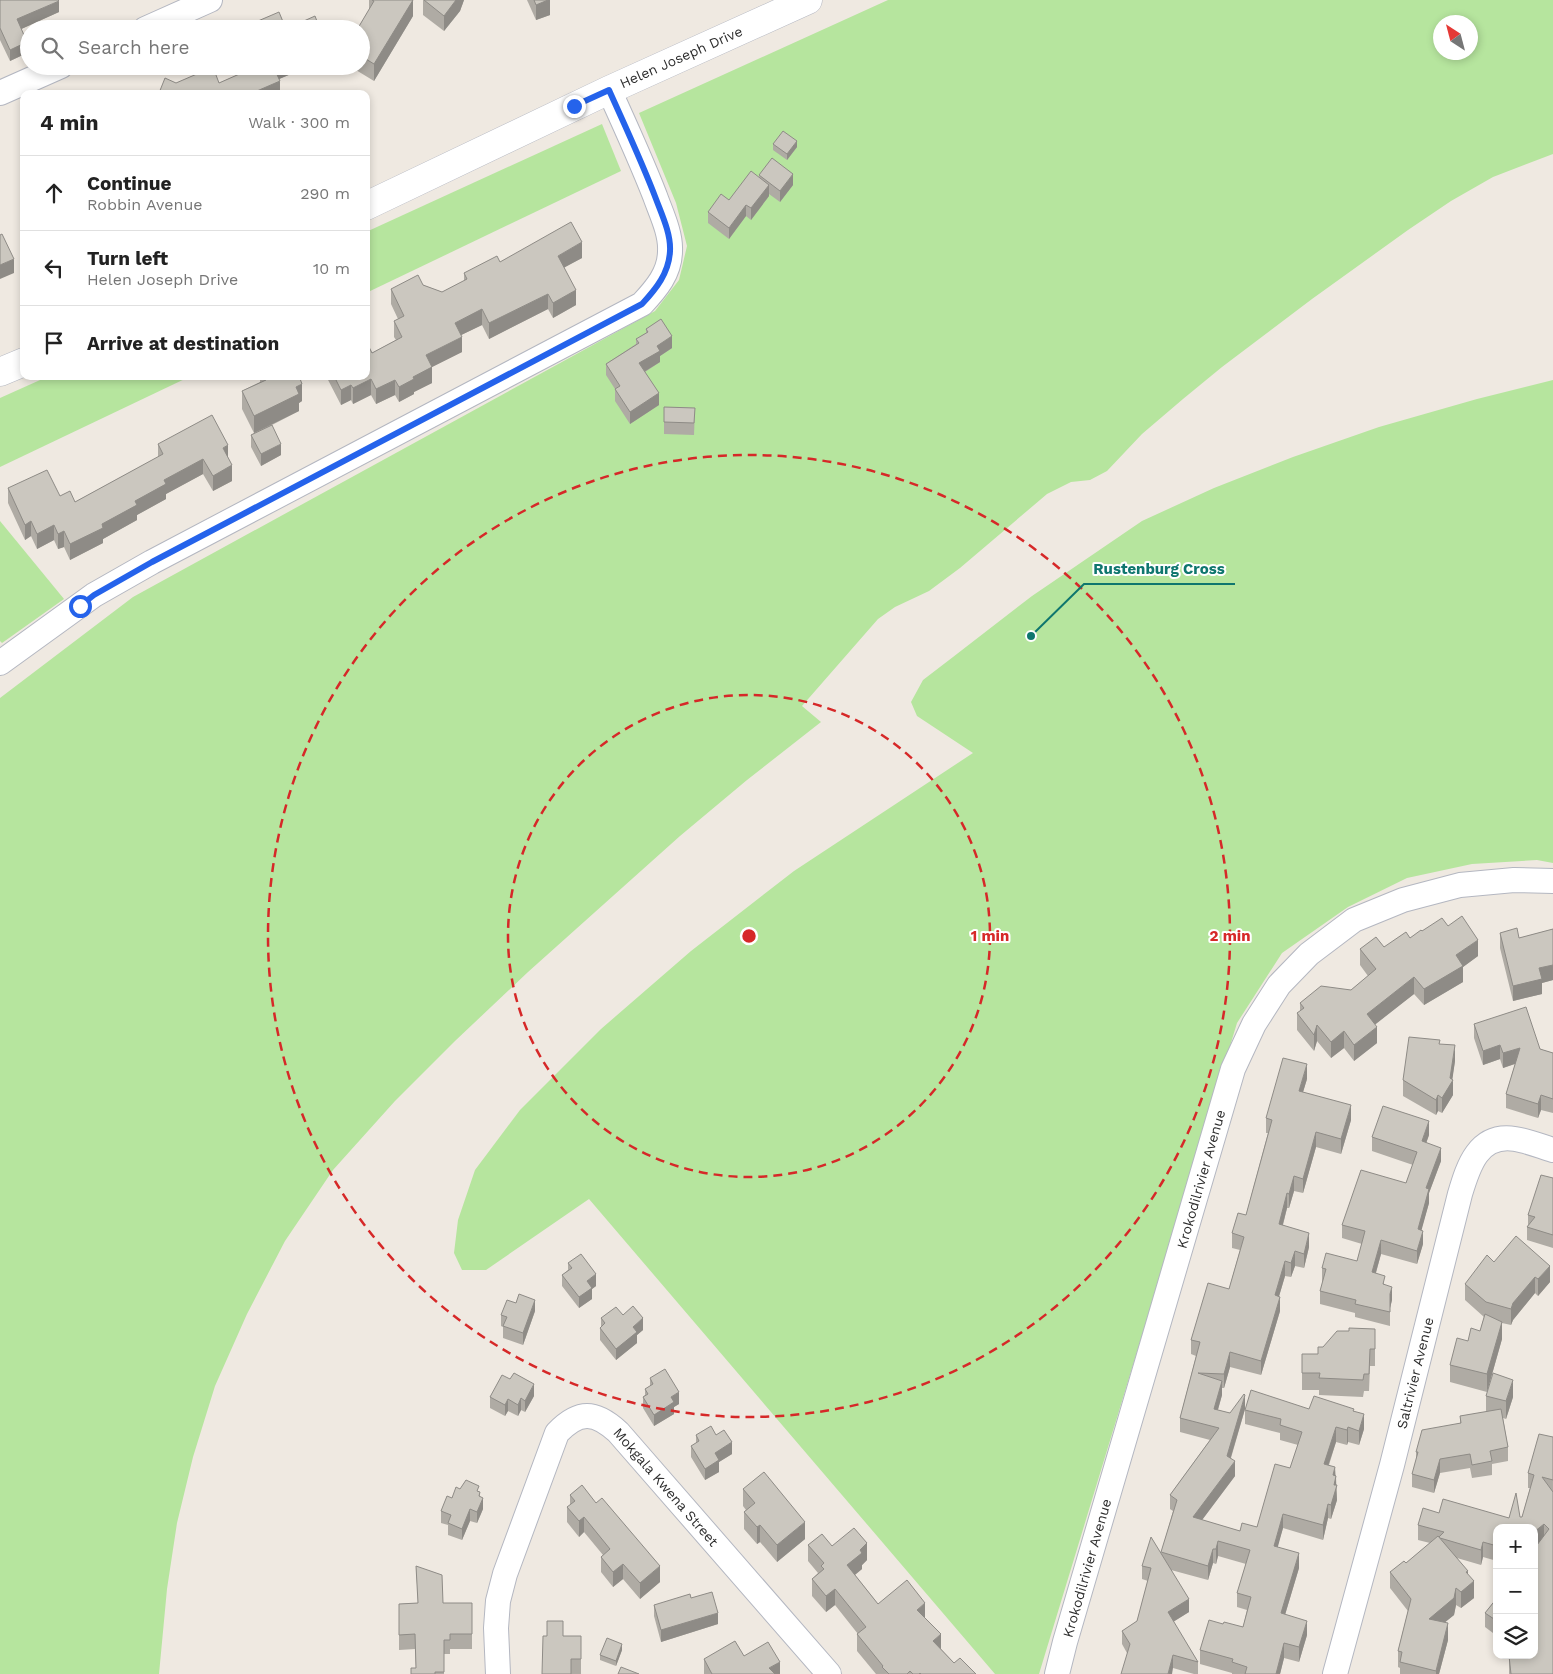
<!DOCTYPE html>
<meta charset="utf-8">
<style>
:root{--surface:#fff;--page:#f2f2f2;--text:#222;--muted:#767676;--line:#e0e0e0}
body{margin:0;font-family:"Work Sans",sans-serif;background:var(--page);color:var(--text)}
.controls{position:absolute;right:15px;bottom:15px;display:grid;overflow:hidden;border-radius:10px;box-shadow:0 2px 8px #0003}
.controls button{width:45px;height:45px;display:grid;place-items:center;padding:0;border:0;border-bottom:1px solid var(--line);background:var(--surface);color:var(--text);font:25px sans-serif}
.compass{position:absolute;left:1433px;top:15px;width:45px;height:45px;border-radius:50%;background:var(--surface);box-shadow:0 2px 8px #0003;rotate:324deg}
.stop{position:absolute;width:15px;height:15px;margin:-11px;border:4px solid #2563eb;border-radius:50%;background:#fff}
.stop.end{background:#2563eb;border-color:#fff;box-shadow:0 1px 5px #0008}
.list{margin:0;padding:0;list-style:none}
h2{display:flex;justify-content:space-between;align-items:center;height:65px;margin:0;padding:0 20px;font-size:21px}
h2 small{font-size:16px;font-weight:400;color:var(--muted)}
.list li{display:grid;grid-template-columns:32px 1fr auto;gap:15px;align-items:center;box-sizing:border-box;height:75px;padding:0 20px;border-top:1px solid var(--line)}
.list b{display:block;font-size:19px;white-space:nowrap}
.list p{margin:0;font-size:16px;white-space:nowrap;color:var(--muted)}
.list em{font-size:16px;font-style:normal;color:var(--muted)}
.icon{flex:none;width:28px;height:28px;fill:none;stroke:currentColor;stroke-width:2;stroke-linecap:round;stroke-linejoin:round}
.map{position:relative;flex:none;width:1553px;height:1674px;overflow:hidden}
.search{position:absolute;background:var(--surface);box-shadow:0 2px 8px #0003;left:20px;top:20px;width:350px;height:55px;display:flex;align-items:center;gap:12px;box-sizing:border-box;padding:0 18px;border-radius:28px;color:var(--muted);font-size:19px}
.panel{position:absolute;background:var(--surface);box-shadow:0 2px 8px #0003;left:20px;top:90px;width:350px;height:290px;border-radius:10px}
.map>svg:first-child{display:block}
</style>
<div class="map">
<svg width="1553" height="1674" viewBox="0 0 1553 1674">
<rect width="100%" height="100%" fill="#efe9e1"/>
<g fill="#b6e59e" fill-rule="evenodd">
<path d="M888,0H1553V154L1493,177L1451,201L1408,230L1312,299L1222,367L1183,399L1142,434L1107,471L1090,480L1071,482L1047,494L960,568L929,591L895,607L878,619L802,706L821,722L747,780L680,836L528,972L455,1041L395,1101L333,1170L285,1241L247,1314L215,1386L193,1457L177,1523L167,1589L159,1674H0V698L133,597L655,311L679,280L687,246L676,203L639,113ZM1440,22H1470V52H1440Z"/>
<path d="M602,124L621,171L366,293V232Z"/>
<path d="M49,376H191L0,467V398Z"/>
<path d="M1553,380V863L1537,860L1472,864L1407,878L1348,907L1282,953L1237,1023L1039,1674H995L589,1199L486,1270H462L454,1253L458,1220L475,1170L520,1110L601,1029L691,951L794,871L973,753L917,716L911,702L923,680L953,657L1032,596L1142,521L1214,488L1293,457L1379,427L1477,399Z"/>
<path d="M0,521L64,599L2,643L0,641Z"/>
</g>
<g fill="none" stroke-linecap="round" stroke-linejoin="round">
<g stroke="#b4b7c1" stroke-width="26">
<g id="street">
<path d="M145,29L210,0"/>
<path d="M0,93L61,66"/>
<path d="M0,663L94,595L152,562L642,304C656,289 670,273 670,251C671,233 661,213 655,196C641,160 625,125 609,90"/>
<path d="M498,1674L496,1628L498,1601L505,1574L557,1433C579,1410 595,1411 618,1432L829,1674"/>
<path d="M1057,1674L1065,1642L1233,1069L1254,1024L1279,985L1309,954L1354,920L1403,900L1460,885L1514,880L1553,881"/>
<path d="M1335,1674L1392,1465L1460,1194C1468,1167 1478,1133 1515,1139C1528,1141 1540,1146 1553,1150"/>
</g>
</g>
<g stroke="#b4b7c1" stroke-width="29">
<g id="secondary">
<path d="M366,206L609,90L808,0"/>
<path d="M0,372L24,362"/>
</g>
</g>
<use href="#street" stroke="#fff" stroke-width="24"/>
<use href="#secondary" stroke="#fff" stroke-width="28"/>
</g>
<g fill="#afaba4">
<path d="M0,0L59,12L21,29L27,53L10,61L0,40Z"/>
<path d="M369,0H413V16L374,81L351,67V66H361V29H358V28L369,10Z"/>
<path d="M423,0H464L460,11L444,31L423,15Z"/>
<path d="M527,0H550V15L536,20Z"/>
<path d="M246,66H310L279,79L280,94L219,83L246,71Z"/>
<path d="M773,144L797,147L787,160L773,150Z"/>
<path d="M759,175L793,185L780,202L769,194V196L751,220L746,216L729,239L708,223V212L729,200L759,177Z"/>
<path d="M582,258L564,267L576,305L553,318L548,309L489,339L482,325L461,335L462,352L432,367V383L414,392V394L399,402L395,395L376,404L371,395L353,404L351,400L341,405L326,376H366L372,353L396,340L394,337V321L398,319L391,304V289L423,285L442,292L464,281V273L500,262Z"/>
<path d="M646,329L672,348L660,356V362L645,372L659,405L630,424L615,401V389L606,375V364L636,344V339L646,333Z"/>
<path d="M260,376H299L302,401L299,403V411L272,425L281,455L261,466L251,447V435L254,433L242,409V391L260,382Z"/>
<path d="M664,407L695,408L694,435L664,434Z"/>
<path d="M158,444L228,459L232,481L213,491L203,474L166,494V499L137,515V520L103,539V543L70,560L64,547L58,549L54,540L37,549L31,536L25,540L8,503V488L60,496L75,502L158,457Z"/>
<path d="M1448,926L1478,956L1463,967V982L1424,1005L1414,994L1375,1024L1377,1043L1354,1061L1344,1048L1331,1058L1317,1041L1314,1051L1297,1030V1013L1300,1011V1003L1351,990L1368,976L1360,965V949L1384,947L1410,938L1422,931Z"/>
<path d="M1553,929V980L1542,983V994L1513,1001L1500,948V933L1519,938Z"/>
<path d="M1474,1024L1540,1049L1553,1053V1113L1541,1110L1538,1118L1506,1108V1094L1515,1064L1503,1068L1500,1059L1483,1065L1474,1038Z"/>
<path d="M1440,1044L1455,1061L1452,1079L1453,1095L1442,1113L1438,1111L1436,1115L1403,1096V1080Z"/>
<path d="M1307,1079L1303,1092L1351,1120L1341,1154L1316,1147L1303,1193L1294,1191L1289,1208H1287L1283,1225L1309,1247L1304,1268L1295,1266L1291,1277L1285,1276L1279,1296L1280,1311L1261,1375L1230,1367L1224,1388H1222V1395L1218,1410L1230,1413L1245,1409L1231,1458L1235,1476L1202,1520L1240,1531L1257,1527L1290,1468L1298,1445L1280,1440V1433L1245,1424V1410L1309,1409L1354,1411L1364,1429L1359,1445L1348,1442L1347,1445L1336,1442L1329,1465L1336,1476L1337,1500L1331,1519L1328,1518L1323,1540L1283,1528L1277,1547L1299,1568L1285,1615L1307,1635L1299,1662L1284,1658L1280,1674H1232V1673L1200,1664V1650L1223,1624L1243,1627L1247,1610L1237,1607V1593L1246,1564L1218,1556L1216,1564L1213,1563L1208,1580L1171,1570L1189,1612L1173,1622L1198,1662V1674H1194L1173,1668L1127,1653L1122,1644V1631L1137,1621L1148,1581L1142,1579V1566L1161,1554L1173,1511L1170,1509V1495L1210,1440L1180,1432V1418L1196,1356L1191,1354V1340L1229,1289L1240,1250L1232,1248V1233L1246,1215L1268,1133H1266V1118Z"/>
<path d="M1429,1135L1426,1143L1441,1161L1429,1193V1203L1421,1230L1423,1244L1417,1264L1381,1254L1376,1273L1385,1285L1392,1300L1390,1308V1326L1355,1317V1313L1320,1304V1291L1323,1282H1322V1268L1357,1261L1362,1244L1342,1238V1225L1406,1183L1413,1165L1372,1151V1137Z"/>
<path d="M1553,1178V1248L1527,1240V1227L1528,1225V1215Z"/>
<path d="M1494,1262L1550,1282L1538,1296L1535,1293L1513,1320L1511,1325L1502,1323V1339L1487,1392L1450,1382V1365L1480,1331L1484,1317L1465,1300V1284Z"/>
<path d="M568,1263L596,1286L592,1289V1299L579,1308L562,1286V1275L568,1270Z"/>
<path d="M535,1311L523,1345L503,1338V1327L501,1326V1315Z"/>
<path d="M623,1315L643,1330L637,1335V1343L616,1360L600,1340V1328L601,1327V1318Z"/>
<path d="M1375,1346V1366H1370L1369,1391H1364L1363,1397L1319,1395V1390H1302V1354H1318Z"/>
<path d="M650,1378L679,1404L674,1407V1414L654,1426L643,1408V1397L645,1395V1389L650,1386Z"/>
<path d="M510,1379L534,1396L525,1412L521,1410L518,1416L508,1411L505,1416L490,1408V1397Z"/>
<path d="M1486,1396L1513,1397L1506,1419L1503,1418L1508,1447V1461L1492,1464V1475L1472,1478L1470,1468L1440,1473L1434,1493L1412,1487V1474L1416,1461V1452L1460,1423V1416L1486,1412Z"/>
<path d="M696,1435H716L732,1454L719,1462V1472L705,1480L691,1457V1446L696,1443Z"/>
<path d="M1553,1437V1674H1509V1656L1534,1655V1549L1538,1544L1534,1547V1528H1497V1561L1483,1557L1481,1565L1457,1558L1468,1575L1474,1598L1461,1608L1456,1605L1454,1615L1444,1623L1448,1640L1439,1674H1400V1668L1398,1667V1651L1408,1611L1390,1588V1572L1406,1563L1430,1543L1418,1540V1525L1439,1513L1509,1518L1522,1517L1530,1488H1528V1473Z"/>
<path d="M460,1489L479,1492L483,1509L477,1523L470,1521L462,1540L448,1535V1525L441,1523V1511L452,1498Z"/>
<path d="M743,1489L805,1539L777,1562L760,1542L757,1544L744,1529V1512L746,1510L743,1506Z"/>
<path d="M570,1495L660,1582L640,1599L623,1579L613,1587L601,1572V1557L603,1555L584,1532L579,1537L567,1522V1507L570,1505Z"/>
<path d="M808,1545L832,1546L867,1560L862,1565V1569L855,1575L878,1604L925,1618L941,1649L954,1663L976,1674H876L857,1651V1634H858L835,1605L826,1612L812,1596V1579L818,1573L808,1561Z"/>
<path d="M416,1566L443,1603H472V1649H450V1654H444V1674H411L416,1668L415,1649L399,1650V1604L418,1603Z"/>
<path d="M691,1598L718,1624L661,1642L654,1616V1605Z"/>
<path d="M1497,1598V1636L1485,1627V1613Z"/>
<path d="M563,1636H581V1674H542Z"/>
<path d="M622,1650L616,1666L600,1660V1655Z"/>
<path d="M744,1656L780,1674H704V1659Z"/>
</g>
<g fill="#8e8b86">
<path d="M413,0V16L374,81V64Z"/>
<path d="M456,0H464L460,11L444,31V16Z"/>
<path d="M548,0H550V15L536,20V5Z"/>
<path d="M59,1V12L17,31V19Z"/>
<path d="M27,42V53L10,61V50Z"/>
<path d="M272,66H310L272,82Z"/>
<path d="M280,81V94H250Z"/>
<path d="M797,141V147L787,160V154Z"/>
<path d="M793,174V185L780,202V191Z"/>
<path d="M769,185V196L751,220V208Z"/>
<path d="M746,205V216L729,239V228Z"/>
<path d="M582,242V258L558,271V256Z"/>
<path d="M14,259V273L0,279V265Z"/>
<path d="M576,290V305L553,318V303Z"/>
<path d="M548,294V309L489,339V323Z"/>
<path d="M482,309V325L455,338V323Z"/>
<path d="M672,336V348L660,356V362L639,375V363L657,346Z"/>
<path d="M462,337V352L432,367V383L414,392V394L399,402V387L413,377L426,355Z"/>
<path d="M371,379V395L353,404V388Z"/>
<path d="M395,380V395L376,404V389Z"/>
<path d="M302,384V401L299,403V411L254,433V416L296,387Z"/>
<path d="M351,385V400L341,405V390Z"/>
<path d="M659,393V405L630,424V412Z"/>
<path d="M281,444V455L261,466V454Z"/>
<path d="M228,445V460L223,448Z"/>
<path d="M203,459V474L166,494V499L137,515V520L103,539V543L70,560V544L102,524L164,480Z"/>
<path d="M232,465V481L213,491V476Z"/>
<path d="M31,521V536L25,540V525Z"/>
<path d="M54,525V540L37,549V534Z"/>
<path d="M64,531V547L58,549V534Z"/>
<path d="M1478,940V956L1463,967V982L1424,1005V989L1456,955Z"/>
<path d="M1553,965V980L1542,983V994L1513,1001V986L1539,968Z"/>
<path d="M1414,977V994L1367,1031V1014Z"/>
<path d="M1317,1025V1041L1314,1051V1035Z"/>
<path d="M1377,1027V1043L1354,1061V1045Z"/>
<path d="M1344,1031V1048L1331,1058V1042Z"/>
<path d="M1455,1045V1061L1452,1082L1453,1080V1095L1442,1113V1098L1450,1078Z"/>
<path d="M1500,1045V1059L1483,1065V1051Z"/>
<path d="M1520,1048V1062L1503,1068V1053Z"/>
<path d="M1307,1064V1079L1299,1105V1091Z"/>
<path d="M1438,1095V1111L1436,1115V1100Z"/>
<path d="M1541,1095V1110L1538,1118V1104Z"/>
<path d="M1351,1105V1120L1341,1154V1139Z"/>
<path d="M1429,1121V1135L1422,1155V1141Z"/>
<path d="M1316,1132V1147L1303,1193V1179Z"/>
<path d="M1441,1148V1161L1429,1193V1203L1418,1243V1229L1426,1188Z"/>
<path d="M1294,1176V1191L1289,1208V1194Z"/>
<path d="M1287,1193V1208L1279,1239V1224Z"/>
<path d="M1423,1231V1244L1417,1264V1251Z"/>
<path d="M1309,1233V1247L1304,1268V1254Z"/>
<path d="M1381,1240V1254L1372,1286V1272Z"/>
<path d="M1295,1251V1266L1291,1277V1263Z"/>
<path d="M1285,1261V1276L1275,1310V1295Z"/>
<path d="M1550,1266V1282L1538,1296V1279Z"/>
<path d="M596,1274V1286L592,1289V1299L579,1308V1297L587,1281Z"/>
<path d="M1535,1277V1293L1513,1320L1511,1325V1309L1513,1303Z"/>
<path d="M1392,1287V1300L1390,1308V1326V1294Z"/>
<path d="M1280,1297V1311L1261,1375V1361Z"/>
<path d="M535,1300V1311L523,1345V1333Z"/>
<path d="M643,1318V1330L637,1335V1343L616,1360V1349L633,1327Z"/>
<path d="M1502,1322V1339L1487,1392V1374Z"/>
<path d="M1230,1352V1367L1224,1388V1374Z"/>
<path d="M1513,1380V1397L1506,1419V1401Z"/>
<path d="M1222,1381V1395L1214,1423V1409Z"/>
<path d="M534,1384V1396L525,1412V1401Z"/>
<path d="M679,1392V1404L674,1407V1414L654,1426V1415L671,1397Z"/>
<path d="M1245,1395V1409L1227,1470V1456Z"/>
<path d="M521,1398V1410L518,1416V1405Z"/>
<path d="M508,1399V1411L505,1416V1405Z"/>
<path d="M1364,1414V1429L1359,1445V1431Z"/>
<path d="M1336,1427V1442L1324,1478V1464Z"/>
<path d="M1348,1427V1442L1347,1445V1430Z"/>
<path d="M732,1442V1454L719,1462V1472L705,1480V1469L715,1453Z"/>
<path d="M1440,1459V1473L1434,1493V1480Z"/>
<path d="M1235,1461V1476L1193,1532V1517Z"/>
<path d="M1335,1467L1337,1500L1331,1519V1505L1333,1475Z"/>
<path d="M483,1498V1509L477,1523V1512Z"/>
<path d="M1328,1504V1518L1323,1540V1525Z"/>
<path d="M470,1509V1521L462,1540V1529Z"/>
<path d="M1283,1514V1528L1274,1561V1546Z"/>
<path d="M584,1517V1532L579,1537V1521Z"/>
<path d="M805,1522V1539L777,1562V1545Z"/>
<path d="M1544,1524V1538L1534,1547V1532Z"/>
<path d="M760,1525V1542L757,1544V1527Z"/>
<path d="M1218,1541V1556L1216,1564V1549Z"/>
<path d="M1483,1542V1557L1481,1565V1550Z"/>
<path d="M867,1543V1560L862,1565V1569L847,1581V1565L860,1550Z"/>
<path d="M1213,1549V1563L1208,1580V1566Z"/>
<path d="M1299,1553V1568L1281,1628V1613Z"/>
<path d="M623,1564V1579L613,1587V1572Z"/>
<path d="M660,1566V1582L640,1599V1583Z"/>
<path d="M1468,1571V1586L1474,1581V1598L1461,1608V1592L1466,1572Z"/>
<path d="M1456,1588V1605L1454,1615L1429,1635V1619Z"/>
<path d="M835,1589V1605L826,1612V1596Z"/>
<path d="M1189,1599V1612L1168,1625V1612Z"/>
<path d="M925,1603V1620L917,1610Z"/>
<path d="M718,1613V1624L661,1642V1630Z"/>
<path d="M1307,1621V1635L1299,1662V1647Z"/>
<path d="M1448,1623V1640L1439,1674H1436V1671Z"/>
<path d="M941,1634V1650L933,1641Z"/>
<path d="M1284,1643V1658L1280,1674H1276Z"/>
<path d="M622,1644V1650L616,1666V1661Z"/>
<path d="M1173,1655V1668L1172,1674H1168Z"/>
<path d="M780,1662V1674H769V1668Z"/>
</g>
<g fill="#cbc7bf" stroke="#8e8b86">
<path d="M0,0H58L59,1L17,19L27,42L10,50L0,28Z"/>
<path d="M372,0H413L374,64L361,56V33L363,31L361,30V29L358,28L374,1Z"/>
<path d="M424,0H456L444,16Z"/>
<path d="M534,0H548L536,5Z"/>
<path d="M279,12L286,29L315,16L320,29H254L251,24Z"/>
<path d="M253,66H273L280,81L250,94H159V93L165,78L176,83L213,67L219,83L253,68Z"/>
<path d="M783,131L797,141L787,154L773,144Z"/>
<path d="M772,158L793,174L780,191L759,175Z"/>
<path d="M751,171L769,185L751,208L746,205L729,228L708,212L721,194L729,200Z"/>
<path d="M571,222L582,242L558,256L576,290L553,303L548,294L489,323L482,309L455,323L462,337L426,355L432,367L413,377L414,379L399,387L395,380L376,389L371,379L353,388L351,385L341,390L334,376H366V341L372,353L402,337L394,321L404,316L391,289L418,275L423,285L442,292L467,279L464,273L497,256L500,262Z"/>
<path d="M2,234L14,259L0,265V235Z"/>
<path d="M661,319L672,336L657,346L660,351L639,363L659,393L630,412L615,389L620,386L606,364L639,343L636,339L648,332L646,329Z"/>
<path d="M264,376H299L302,384L296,387L299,394L254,416L242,391L266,380Z"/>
<path d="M664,407L695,408L694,423L664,422Z"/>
<path d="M212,415L228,445L223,448L232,465L213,476L203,459L164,480L166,484L135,501L137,505L102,524L103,528L70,544L64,531L58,534L54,525L37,534L31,521L25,525L8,488L47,470L60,496L70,491L75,502L163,454L158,444Z"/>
<path d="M272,425L281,444L261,454L251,435Z"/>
<path d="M1462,916L1478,940L1456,955L1463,966L1424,989L1414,977L1367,1014L1377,1027L1354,1045L1344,1031L1331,1042L1317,1025L1314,1035L1297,1013L1304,1008L1300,1003L1321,986L1351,990L1376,969L1360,949L1376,937L1384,947L1406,932L1410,938L1421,930L1422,931L1442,918L1448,926Z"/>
<path d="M1517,928L1519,938L1553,929V965L1539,968L1542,979L1513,986L1500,933Z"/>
<path d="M1526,1007L1540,1049L1553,1053V1099L1541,1095L1538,1104L1506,1094L1520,1048L1503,1053L1500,1045L1483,1051L1474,1024Z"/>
<path d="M1409,1037L1440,1040L1439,1044L1455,1045L1450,1078L1453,1080L1442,1098L1438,1095L1436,1100L1403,1080Z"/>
<path d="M1283,1058L1307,1064L1299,1091L1351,1105L1341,1139L1316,1132L1303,1179L1294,1176L1289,1194L1287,1193L1279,1224L1309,1233L1304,1254L1295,1251L1291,1263L1285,1261L1275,1295L1280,1297L1261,1361L1230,1352L1224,1374L1198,1373L1222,1381L1214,1409L1230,1413L1244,1394L1245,1395L1227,1456L1235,1461L1193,1517L1240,1531L1242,1523L1257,1527L1275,1464L1290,1468L1302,1432L1280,1425L1281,1419L1245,1410L1251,1390L1309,1409L1314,1396L1354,1409L1353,1411L1364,1414L1359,1431L1348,1427L1347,1430L1336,1427L1324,1464L1335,1467L1333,1475L1336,1476L1334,1485H1337L1331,1505L1328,1504L1323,1525L1283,1514L1274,1546L1299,1553L1281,1613L1307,1621L1299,1647L1284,1643L1276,1674H1245L1247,1667L1232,1662L1233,1659L1200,1650L1209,1620L1223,1624L1224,1622L1243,1627L1251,1597L1237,1593L1250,1550L1218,1541L1216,1549H1213L1208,1566L1161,1552L1177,1500L1170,1495L1219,1428L1180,1418L1200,1342L1191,1340L1208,1283L1229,1289L1244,1237L1232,1233L1238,1213L1246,1215L1272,1120L1266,1118Z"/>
<path d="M1383,1106L1429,1121L1422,1141L1441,1148L1426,1188L1429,1189L1418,1229L1423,1231L1417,1251L1381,1240L1372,1272L1385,1276L1383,1284L1392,1287L1390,1294V1312L1355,1304L1356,1300L1320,1291L1326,1269L1322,1268L1326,1253L1357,1261L1365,1231L1342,1225L1361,1170L1406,1183L1417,1152L1372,1137Z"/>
<path d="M1541,1175L1553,1178V1235L1527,1227L1535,1217L1528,1215Z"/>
<path d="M1516,1236L1550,1266L1538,1279L1535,1277L1513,1303L1511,1309L1486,1302L1465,1284L1487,1255L1494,1262Z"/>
<path d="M581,1254L596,1274L587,1281L592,1288L579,1297L562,1275L572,1268L568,1263Z"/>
<path d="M519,1294L535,1300L523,1333L503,1326L507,1317L501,1315L507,1300L516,1303Z"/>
<path d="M633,1306L643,1318L633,1327L637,1332L616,1349L600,1328L605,1323L601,1318L616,1307L623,1315Z"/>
<path d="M1485,1314L1502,1322L1487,1374L1450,1365L1457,1338L1468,1341L1471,1328L1480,1331Z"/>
<path d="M1349,1328L1375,1329V1349H1370L1369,1374H1364L1363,1380L1319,1378L1320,1373H1302V1354H1318V1347H1323L1337,1331H1349Z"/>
<path d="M665,1369L679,1392L671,1397L674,1402L654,1415L643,1397L648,1394L645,1389L653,1384L650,1378Z"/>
<path d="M514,1373L534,1384L525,1401L521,1398L518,1405L508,1399L505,1405L490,1397L502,1375L510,1379Z"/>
<path d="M1493,1373L1513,1380L1506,1401L1486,1396Z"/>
<path d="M1501,1409L1508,1447L1490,1451L1492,1461L1472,1465L1470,1454L1440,1459L1434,1480L1412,1474L1418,1452H1416L1422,1430L1461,1423L1460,1416Z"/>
<path d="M711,1426L716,1435L724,1430L732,1442L715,1453L719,1460L705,1469L691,1446L699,1441L696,1435Z"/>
<path d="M1539,1434L1553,1437V1480L1542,1477L1553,1492V1674H1511L1509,1656L1534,1655V1653H1537L1534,1650V1549L1549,1529L1544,1524L1534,1532V1528H1497V1546L1483,1542L1481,1550L1440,1538L1439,1537L1444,1532L1418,1525L1423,1508L1439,1513L1443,1499L1509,1518L1516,1493L1520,1517H1522L1534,1475L1528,1473Z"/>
<path d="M764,1472L805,1522L777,1545L760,1525L757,1527L744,1512L755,1503L743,1489Z"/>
<path d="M466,1480L479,1486L477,1491L480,1492L479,1496L483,1498L477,1512L470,1509L462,1529L448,1523L451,1515L441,1511L447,1496L452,1498L456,1487L460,1489Z"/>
<path d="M582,1485L596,1503L602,1498L660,1566L640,1583L623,1564L613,1572L601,1557L610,1549L584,1517L579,1521L567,1507L575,1501L570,1495Z"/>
<path d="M854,1528L867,1543L860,1550L862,1553L847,1565L878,1604L907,1580L925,1603L917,1610L941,1634L933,1641L954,1663L960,1658L976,1674H921L920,1673L919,1674H913L910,1671L907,1674H889L882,1667L883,1666L857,1634L866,1627L835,1589L826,1596L812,1579L824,1569L821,1566L824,1563L808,1545L822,1534L832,1546Z"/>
<path d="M1438,1536L1468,1571L1466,1572L1474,1581L1461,1592L1456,1588L1454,1598L1429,1619L1448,1623L1436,1671L1400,1662L1402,1652L1398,1651L1411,1599L1390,1572L1404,1561L1406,1563Z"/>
<path d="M1151,1537L1189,1599L1168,1612L1198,1662L1173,1655L1168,1674H1121L1130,1644L1122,1631L1137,1621L1151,1568L1142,1566Z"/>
<path d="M416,1566L442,1575L443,1603H472V1634H450V1640H444V1672H435V1674H411V1668H416L415,1634L399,1635V1604L418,1603Z"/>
<path d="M712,1592L718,1613L661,1630L654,1605L690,1594L691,1598Z"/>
<path d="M1497,1598V1621L1485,1613Z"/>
<path d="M547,1621H563V1636H581V1659H571V1674H542L543,1636H547Z"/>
<path d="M607,1638L622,1644L616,1661L600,1655Z"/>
<path d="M735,1641L744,1656L768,1642L780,1662L769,1668L775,1674H712L704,1659Z"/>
<path d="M621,1667L639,1674H618Z"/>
</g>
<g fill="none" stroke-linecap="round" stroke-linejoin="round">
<path stroke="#2563eb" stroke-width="6" d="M80,606L94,595L152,562L642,304C656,289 669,273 670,251C671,234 662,215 656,199C642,162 625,126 609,90L574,106"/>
</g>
<g fill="none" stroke="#d62828" stroke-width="2.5" stroke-dasharray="9 6">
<circle cx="749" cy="936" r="241"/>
<circle cx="749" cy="936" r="481"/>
</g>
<g text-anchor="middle" stroke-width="4" stroke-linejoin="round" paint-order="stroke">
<g font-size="14" fill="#2e2e2e" stroke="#fff">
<text transform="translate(681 57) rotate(-24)" y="5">Helen Joseph Drive</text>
<text transform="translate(1201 1179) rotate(-74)" y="5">Krokodilrivier Avenue</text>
<text transform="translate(1415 1373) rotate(-76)" y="5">Saltrivier Avenue</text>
<text transform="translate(666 1487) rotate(49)" y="5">Mokgala Kwena Street</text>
<text transform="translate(1087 1568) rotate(-74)" y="5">Krokodilrivier Avenue</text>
</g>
</g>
<circle cx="749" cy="936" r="8" fill="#d62828" stroke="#fff" stroke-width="2.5"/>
<g font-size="15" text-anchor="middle" font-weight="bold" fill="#d62828" stroke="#fff" stroke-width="4" stroke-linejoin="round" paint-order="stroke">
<text x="990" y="941">1 min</text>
<text x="1230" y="941">2 min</text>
</g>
<path fill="none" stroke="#0f766e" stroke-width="2" d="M1031 636L1084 584H1235"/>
<circle fill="#0f766e" stroke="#fff" stroke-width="2" cx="1031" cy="636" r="5"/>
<g font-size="15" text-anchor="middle" font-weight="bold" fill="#0f766e" stroke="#fff" stroke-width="4" stroke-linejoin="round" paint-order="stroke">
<text x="1159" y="574">Rustenburg Cross</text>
</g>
</svg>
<div class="controls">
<button>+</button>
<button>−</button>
<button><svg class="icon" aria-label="layers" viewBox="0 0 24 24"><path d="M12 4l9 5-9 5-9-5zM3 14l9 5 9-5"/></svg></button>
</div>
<svg class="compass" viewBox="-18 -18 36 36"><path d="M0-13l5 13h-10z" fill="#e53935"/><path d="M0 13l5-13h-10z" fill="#767676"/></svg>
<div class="stop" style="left:80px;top:606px"></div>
<div class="stop end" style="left:574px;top:106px"></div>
<div class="search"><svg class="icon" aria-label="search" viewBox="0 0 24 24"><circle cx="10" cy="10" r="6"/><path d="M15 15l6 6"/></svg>Search here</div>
<section class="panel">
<h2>4 min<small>Walk · 300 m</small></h2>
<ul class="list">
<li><svg class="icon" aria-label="ahead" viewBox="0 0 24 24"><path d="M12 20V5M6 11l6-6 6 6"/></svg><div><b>Continue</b><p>Robbin Avenue</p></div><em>290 m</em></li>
<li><svg class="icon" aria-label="left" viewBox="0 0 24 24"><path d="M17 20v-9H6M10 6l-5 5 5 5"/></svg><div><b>Turn left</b><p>Helen Joseph Drive</p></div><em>10 m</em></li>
<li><svg class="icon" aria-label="arrive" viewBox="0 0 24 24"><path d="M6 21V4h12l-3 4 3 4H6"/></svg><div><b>Arrive at destination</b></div></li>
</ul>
</section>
</div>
